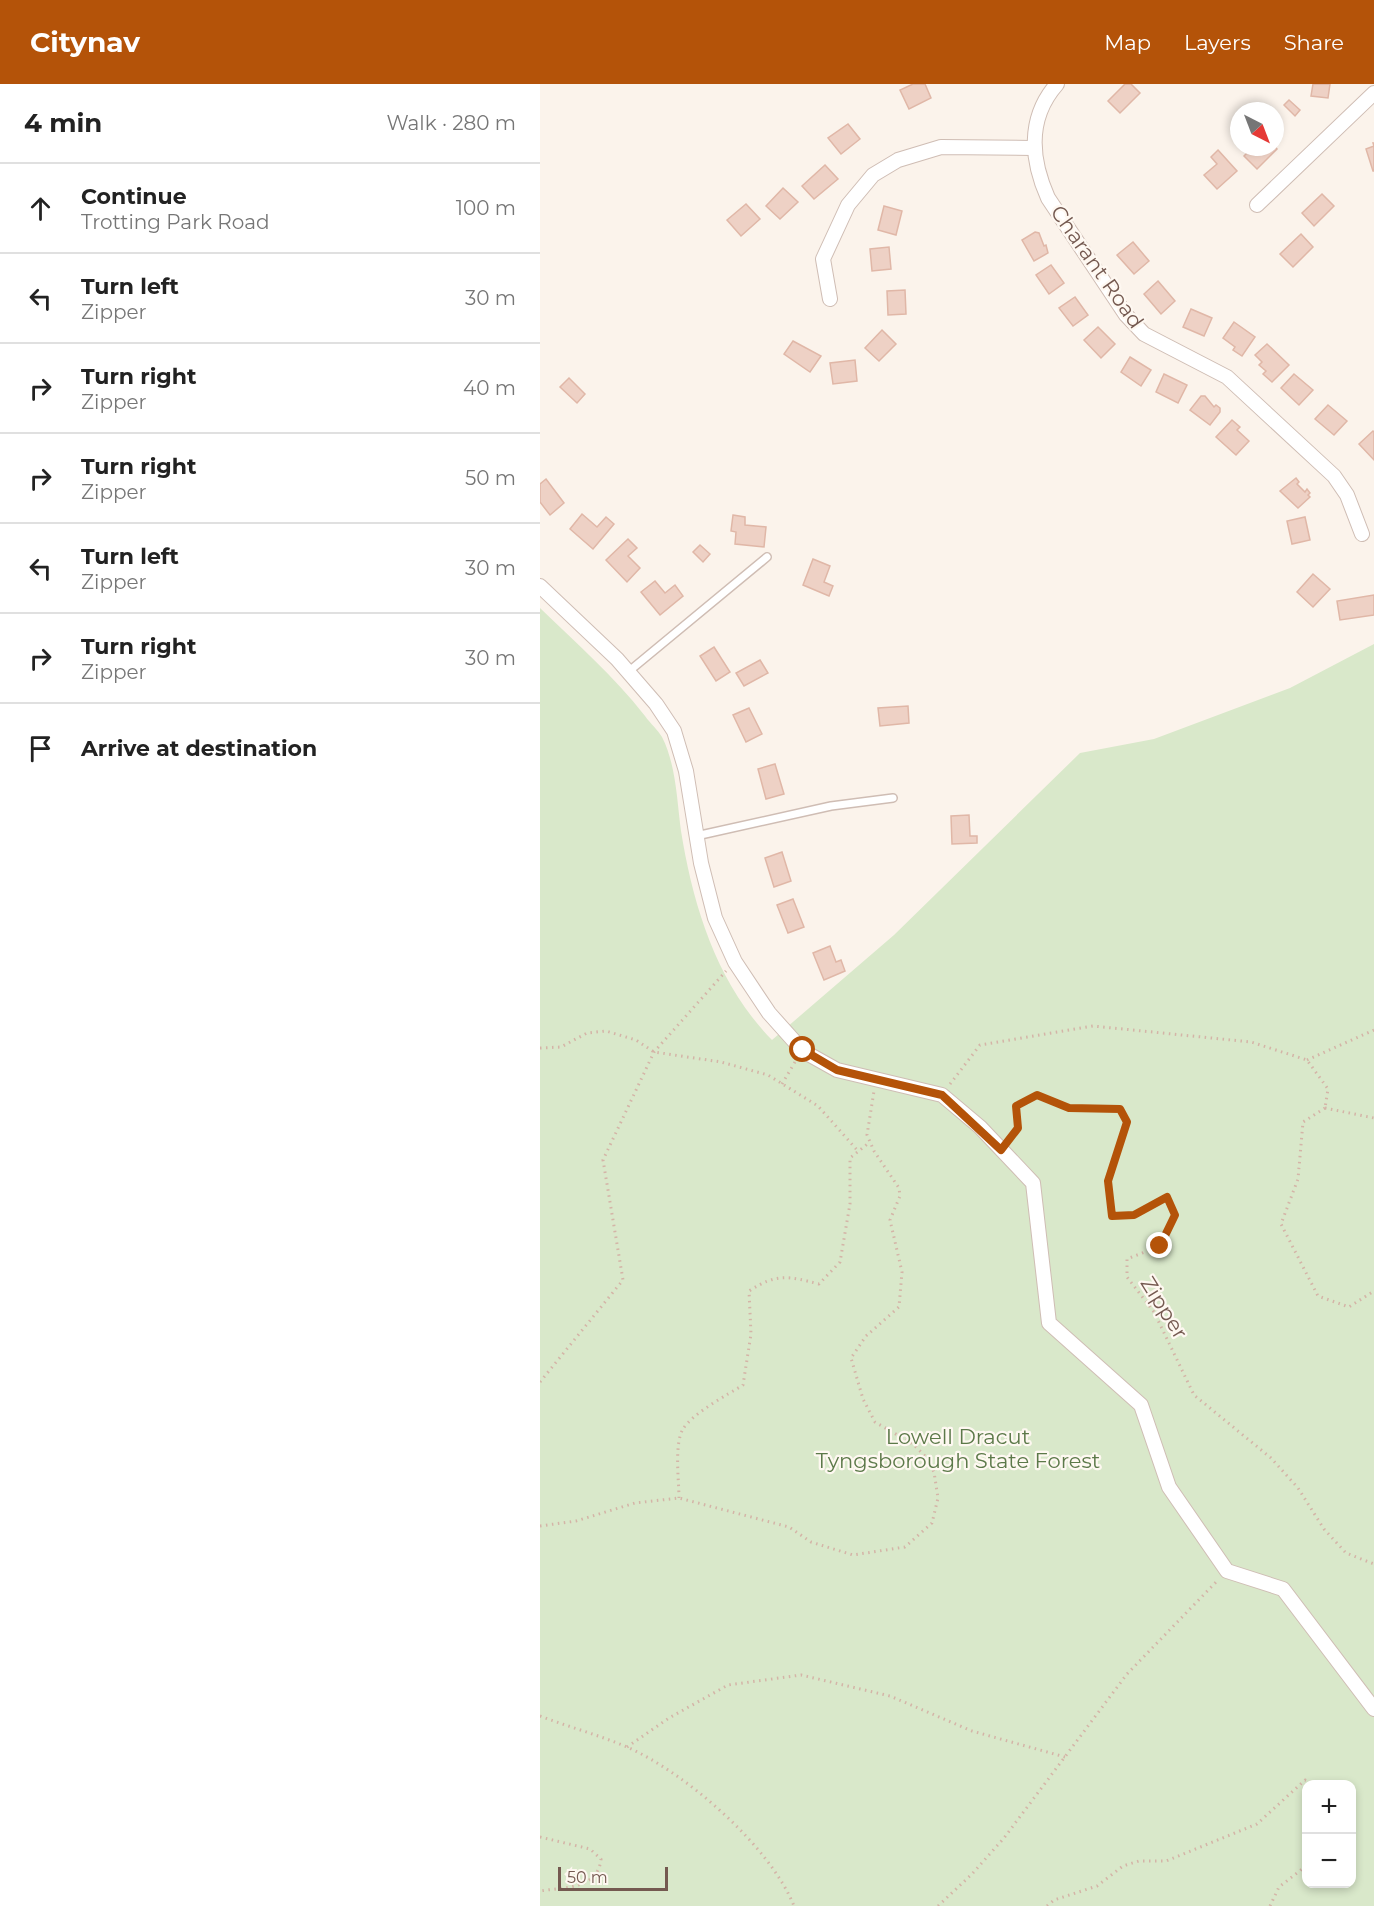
<!DOCTYPE html>
<meta charset="utf-8">
<style>
:root{--surface:#fff;--page:#f6f6f6;--text:#222;--muted:#767676;--line:#e0e0e0;--accent:#b45309}
body{margin:0;font-family:Montserrat,sans-serif;background:var(--page);color:var(--text)}
.controls{position:absolute;right:18px;bottom:18px;display:grid;overflow:hidden;border-radius:12px;box-shadow:0 3px 9px #0003}
.controls button{width:54px;height:54px;display:grid;place-items:center;padding:0;border:0;border-bottom:2px solid var(--line);background:var(--surface);color:var(--text);font:30px sans-serif}
.compass{position:absolute;left:690px;top:18px;width:54px;height:54px;border-radius:50%;background:var(--surface);box-shadow:0 3px 9px #0003;rotate:138deg}
.scale{position:absolute;left:18px;bottom:15px;width:110px;box-sizing:border-box;padding-left:6px;border:3px solid #745950;border-top:0;font-size:16px;line-height:21px;white-space:nowrap;color:#745950;-webkit-text-stroke:4px #fef8f1;paint-order:stroke}
.stop{position:absolute;width:18px;height:18px;margin:-14px;border:4px solid #b45309;border-radius:50%;background:#fff}
.stop.end{background:#b45309;border-color:#fff;box-shadow:0 2px 6px #0008}
.list{margin:0;padding:0;list-style:none}
h2{display:flex;justify-content:space-between;align-items:center;height:78px;margin:0;padding:0 24px;font-size:26px}
h2 small{font-size:20px;font-weight:400;color:var(--muted)}
.list li{display:grid;grid-template-columns:39px 1fr auto;gap:18px;align-items:center;box-sizing:border-box;height:90px;padding:0 24px;border-top:2px solid var(--line)}
.list b{display:block;font-size:22px;white-space:nowrap}
.list p{margin:0;font-size:20px;white-space:nowrap;color:var(--muted)}
.list em{font-size:20px;font-style:normal;color:var(--muted)}
.icon{flex:none;width:33px;height:33px;fill:none;stroke:currentColor;stroke-width:2;stroke-linecap:round;stroke-linejoin:round}
.map{position:relative;flex:none;width:834px;height:1822px;overflow:hidden}
header{display:flex;align-items:center;gap:36px;box-sizing:border-box;height:84px;padding:0 30px;background:var(--accent);color:#fff}
header strong{font-size:28px}
nav{display:flex;gap:33px;margin-inline-start:auto;font-size:21px}
main{display:flex}
aside{flex:1;background:var(--surface)}
.map>svg:first-child{display:block}
</style>
<header>
<strong>Citynav</strong>
<nav><a>Map</a><a>Layers</a><a>Share</a></nav>
</header>
<main>
<aside>
<h2>4 min<small>Walk · 280 m</small></h2>
<ul class="list">
<li><svg class="icon" aria-label="ahead" viewBox="0 0 24 24"><path d="M12 20V5M6 11l6-6 6 6"/></svg><div><b>Continue</b><p>Trotting Park Road</p></div><em>100 m</em></li>
<li><svg class="icon" aria-label="left" viewBox="0 0 24 24"><path d="M17 20v-9H6M10 6l-5 5 5 5"/></svg><div><b>Turn left</b><p>Zipper</p></div><em>30 m</em></li>
<li><svg class="icon" aria-label="right" viewBox="0 0 24 24"><path d="M7 20v-9h11M14 6l5 5-5 5"/></svg><div><b>Turn right</b><p>Zipper</p></div><em>40 m</em></li>
<li><svg class="icon" aria-label="right" viewBox="0 0 24 24"><path d="M7 20v-9h11M14 6l5 5-5 5"/></svg><div><b>Turn right</b><p>Zipper</p></div><em>50 m</em></li>
<li><svg class="icon" aria-label="left" viewBox="0 0 24 24"><path d="M17 20v-9H6M10 6l-5 5 5 5"/></svg><div><b>Turn left</b><p>Zipper</p></div><em>30 m</em></li>
<li><svg class="icon" aria-label="right" viewBox="0 0 24 24"><path d="M7 20v-9h11M14 6l5 5-5 5"/></svg><div><b>Turn right</b><p>Zipper</p></div><em>30 m</em></li>
<li><svg class="icon" aria-label="arrive" viewBox="0 0 24 24"><path d="M6 21V4h12l-3 4 3 4H6"/></svg><div><b>Arrive at destination</b></div></li>
</ul>
</aside>
<div class="map">
<svg width="834" height="1822" viewBox="0 0 834 1822">
<rect width="100%" height="100%" fill="#fbf3eb"/>
<path fill="#d9e8ca" fill-rule="evenodd" d="M0,524C36,559 74,592 105,632C110,639 118,646 122,653C136,680 137,717 141,747C153,822 177,900 232,956L354,851L540,669L614,655L750,604L834,560V1822H0ZM766,1700H812V1800H766Z"/>
<g fill="#eed1c5" stroke="#e0b7a7" stroke-width="1.5">
<path d="M373,0H385L391,14L369,25L360,6Z"/>
<path d="M585,0H591L600,9L580,29L568,17Z"/>
<path d="M773,0H790L788,14L771,12Z"/>
<path d="M749,16L760,26L755,32L744,21Z"/>
<path d="M308,40L320,55L301,70L288,54Z"/>
<path d="M833,59H834V87H833L826,65L834,62Z"/>
<path d="M713,63H735L737,65L717,85L704,72Z"/>
<path d="M678,66L697,87L677,105L664,91L677,80L671,73Z"/>
<path d="M285,81L298,95L274,115L262,102Z"/>
<path d="M243,104L258,118L240,135L226,122Z"/>
<path d="M782,110L794,122L774,142L762,129Z"/>
<path d="M206,120L220,135L201,152L187,136Z"/>
<path d="M344,122L362,127L356,151L338,146Z"/>
<path d="M495,148L499,149L504,162L506,161L508,169L494,177L482,156Z"/>
<path d="M761,150L773,163L753,183L740,170Z"/>
<path d="M593,158L609,177L594,190L577,171Z"/>
<path d="M349,163L351,185L332,187L330,165Z"/>
<path d="M511,181L524,199L509,210L496,191Z"/>
<path d="M618,197L635,217L621,230L604,210Z"/>
<path d="M365,206L366,230L348,231L347,207Z"/>
<path d="M535,213L548,231L533,242L519,224Z"/>
<path d="M651,225L672,234L664,252L643,243Z"/>
<path d="M694,238L715,253L702,272L693,266L695,263L683,254Z"/>
<path d="M558,243L575,260L561,274L544,256Z"/>
<path d="M342,246L356,260L339,277L325,264Z"/>
<path d="M253,257L281,272L270,288L244,270Z"/>
<path d="M727,260L749,281L732,298L723,290L726,287L719,281L722,278L715,271Z"/>
<path d="M590,273L611,286L601,302L581,288Z"/>
<path d="M315,276L317,297L293,300L290,279Z"/>
<path d="M624,290L647,301L638,319L616,308Z"/>
<path d="M754,290L773,306L759,321L741,304Z"/>
<path d="M29,294L45,310L37,319L20,303Z"/>
<path d="M661,312H665L674,323L676,321L680,324V328L670,341L650,326Z"/>
<path d="M788,321L807,337L794,351L775,335Z"/>
<path d="M692,336L700,343L697,346L709,357L696,371L676,353Z"/>
<path d="M833,347L834,348V376L819,360Z"/>
<path d="M756,394L759,398L757,400L765,408L767,405L770,409L768,411L770,413L758,424L740,407Z"/>
<path d="M6,395L24,419L10,431L0,418V400Z"/>
<path d="M42,430L57,443L66,433L74,440L53,465L30,445Z"/>
<path d="M193,431L205,433V441L226,443L224,463L195,460L196,448L191,447Z"/>
<path d="M765,433L770,456L752,460L747,437Z"/>
<path d="M88,455L97,464L88,472L100,484L87,498L66,476Z"/>
<path d="M160,461L170,470L163,478L153,468Z"/>
<path d="M273,475L290,482L284,498L293,502L289,512L263,501Z"/>
<path d="M773,490L790,505L773,523L757,508Z"/>
<path d="M115,497L125,509L135,501L143,512L120,531L101,508Z"/>
<path d="M834,511V531L800,536L797,517Z"/>
<path d="M174,563L190,588L176,597L160,572Z"/>
<path d="M220,576L228,589L204,602L196,589Z"/>
<path d="M368,622L369,639L340,642L338,624Z"/>
<path d="M209,624L222,650L206,658L193,631Z"/>
<path d="M235,680L244,710L226,715L218,685Z"/>
<path d="M429,731L430,752H437V759L412,760L411,732Z"/>
<path d="M242,768L251,797L234,803L225,774Z"/>
<path d="M253,815L264,843L248,849L237,821Z"/>
<path d="M290,862L296,878L301,876L305,887L284,896L273,869Z"/>
</g>
<g fill="none" stroke-linecap="round" stroke-linejoin="round">
<g stroke="#cfbdb4" stroke-width="10">
<g id="service">
<path d="M88,588L227,473"/>
<path d="M156,752L291,722L353,714"/>
</g>
</g>
<g stroke="#cfbdb4" stroke-width="16">
<g id="minor">
<path d="M517,0C487,34 491,76 508,114L586,231L604,250L687,293L794,392L807,411L822,450"/>
<path d="M717,121L834,9"/>
<path d="M290,215L283,175L308,121L333,91L358,76L401,63L493,64"/>
<path d="M0,502L77,575L116,620L134,647L146,687L161,779L175,834L195,878L229,929L263,967L297,986L402,1011L440,1043L493,1099L509,1239L601,1321L629,1403L687,1487L743,1505L834,1625"/>
</g>
</g>
<g stroke="#d4b4a7" stroke-width="3" stroke-dasharray="1.5 4.5" stroke-linecap="butt">
<path d="M0,964L21,963L47,949L66,947L96,956L114,968L181,978L228,991L278,1022L318,1067"/>
<path d="M767,976L834,946"/>
<path d="M242,1000L255,978"/>
<path d="M410,1000L440,961L553,942L711,958L767,976L788,1005L785,1024"/>
<path d="M785,1024L763,1038L758,1095L741,1140L778,1212L809,1223L834,1207"/>
<path d="M785,1024L834,1034"/>
<path d="M469,1056L478,1044L476,1022L497,1011L529,1024L580,1025L587,1038L568,1097L572,1132L594,1131L627,1113L635,1131L620,1162L587,1175V1193L614,1228L654,1311L731,1374L758,1404L784,1445L806,1469L834,1480"/>
<path d="M0,1298L83,1196L63,1076L114,968L186,887"/>
<path d="M139,1414C139,1397 134,1360 143,1345C153,1329 187,1311 203,1301L211,1250L209,1207C237,1189 248,1192 279,1200L300,1178L310,1120V1074L330,1058"/>
<path d="M0,1442L36,1437L95,1419L139,1414L249,1443L271,1458L313,1471L365,1463L392,1439L398,1414L394,1388L385,1372L373,1360L335,1338L323,1315L311,1274L326,1252L359,1223L362,1188L350,1136L360,1112L359,1104L334,1067L327,1051L334,1007"/>
<path d="M0,1632C29,1643 59,1651 87,1663C146,1689 230,1762 254,1822"/>
<path d="M87,1663L129,1634L188,1601L261,1591L350,1612L432,1647L525,1673"/>
<path d="M0,1753L50,1765L61,1775C58,1806 23,1803 0,1807"/>
<path d="M398,1822L432,1790L464,1754L587,1590L678,1496"/>
<path d="M507,1822L514,1816L557,1802L583,1782L599,1777H626L717,1740L765,1696L776,1700"/>
<path d="M730,1822L739,1803L766,1782"/>
</g>
<use href="#service" stroke="#fff" stroke-width="7"/>
<use href="#minor" stroke="#fff" stroke-width="14"/>
</g>
<g fill="none" stroke-linecap="round" stroke-linejoin="round">
<path stroke="#b45309" stroke-width="8" d="M263,966L297,986L402,1011L461,1066L478,1044L476,1022L497,1011L529,1024L580,1025L587,1038L568,1097L572,1132L594,1131L627,1113L635,1131L620,1162"/>
</g>
<g text-anchor="middle" stroke-width="4.5" stroke-linejoin="round" paint-order="stroke">
<g font-size="21" fill="#745950" stroke="#fef8f1">
<text transform="translate(557 183) rotate(55)" y="7">Charant Road</text>
<text transform="translate(624 1224) rotate(58)" y="7">Zipper</text>
</g>
<g font-size="21" fill="#5c7949" stroke="#fef8f1">
<text x="418" y="1360">Lowell Dracut<tspan x="418" dy="24">Tyngsborough State Forest</tspan></text>
</g>
</g>
</svg>
<div class="controls">
<button>+</button>
<button>−</button>
</div>
<svg class="compass" viewBox="-18 -18 36 36"><path d="M0-13l5 13h-10z" fill="#e53935"/><path d="M0 13l5-13h-10z" fill="#767676"/></svg>
<div class="scale">50 m</div>
<div class="stop" style="left:263px;top:966px"></div>
<div class="stop end" style="left:620px;top:1162px"></div>
</div>
</main>
